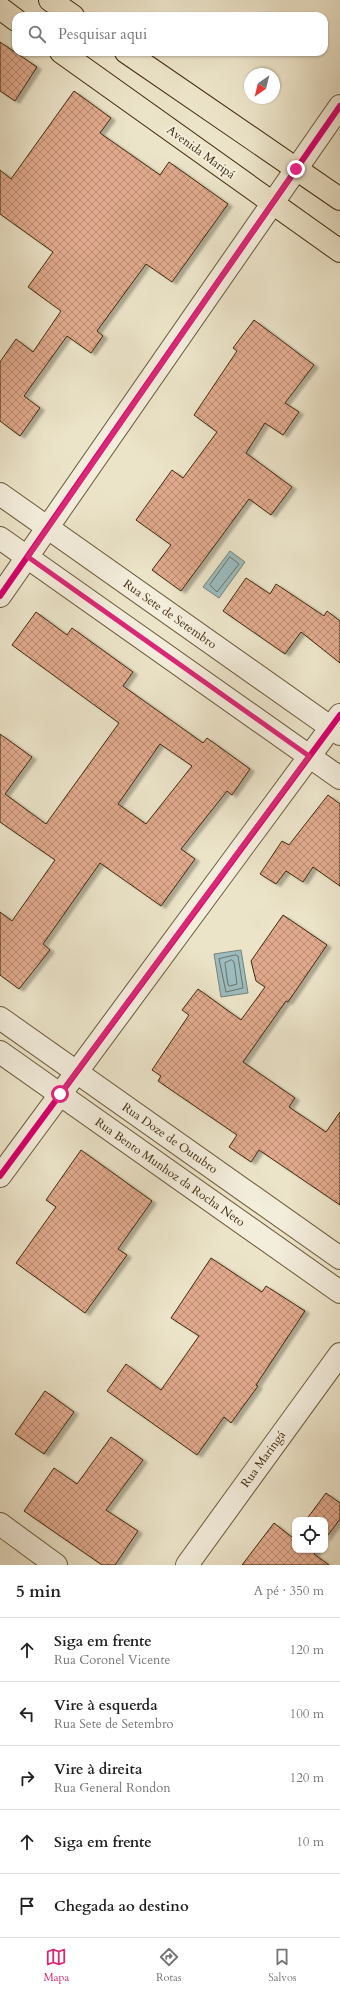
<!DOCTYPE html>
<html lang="pt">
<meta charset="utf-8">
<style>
:root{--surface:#fff;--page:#f2f2f2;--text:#222;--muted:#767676;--line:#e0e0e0;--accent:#db2777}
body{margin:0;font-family:Cardo,serif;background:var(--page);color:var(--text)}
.controls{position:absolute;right:12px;bottom:12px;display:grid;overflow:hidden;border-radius:8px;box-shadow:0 1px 3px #0004}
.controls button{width:36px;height:36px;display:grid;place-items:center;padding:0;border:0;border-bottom:1px solid var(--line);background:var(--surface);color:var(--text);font:20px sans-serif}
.compass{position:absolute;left:244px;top:68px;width:36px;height:36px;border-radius:50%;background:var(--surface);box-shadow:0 1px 3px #0004;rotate:215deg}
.stop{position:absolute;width:12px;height:12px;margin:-9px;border:3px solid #db2777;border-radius:50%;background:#fff}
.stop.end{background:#db2777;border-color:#fff;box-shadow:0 1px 4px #0008}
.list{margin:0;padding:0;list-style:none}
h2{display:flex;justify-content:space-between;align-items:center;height:52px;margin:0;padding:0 16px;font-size:17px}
h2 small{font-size:13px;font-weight:400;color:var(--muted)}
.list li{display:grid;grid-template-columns:26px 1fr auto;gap:12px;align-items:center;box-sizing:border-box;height:64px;padding:0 16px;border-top:1px solid var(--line)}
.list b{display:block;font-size:15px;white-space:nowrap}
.list p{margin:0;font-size:13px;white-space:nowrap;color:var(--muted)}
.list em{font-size:13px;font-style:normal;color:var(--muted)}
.icon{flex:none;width:22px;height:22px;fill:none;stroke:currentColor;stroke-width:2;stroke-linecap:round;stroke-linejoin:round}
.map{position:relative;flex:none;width:340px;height:1565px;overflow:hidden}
.search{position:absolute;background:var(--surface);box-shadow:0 1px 3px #0004;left:12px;right:12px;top:12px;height:44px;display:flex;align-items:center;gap:10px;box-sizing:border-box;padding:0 14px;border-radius:12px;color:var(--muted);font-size:15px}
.sheet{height:372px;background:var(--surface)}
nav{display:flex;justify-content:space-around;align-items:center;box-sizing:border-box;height:56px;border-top:1px solid var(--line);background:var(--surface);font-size:11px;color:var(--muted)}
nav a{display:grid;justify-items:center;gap:2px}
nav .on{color:var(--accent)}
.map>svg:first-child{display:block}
</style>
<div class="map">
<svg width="340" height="1565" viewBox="0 0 340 1565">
<defs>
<pattern id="building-cross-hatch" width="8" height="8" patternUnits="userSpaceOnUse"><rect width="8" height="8" fill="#e1aa8e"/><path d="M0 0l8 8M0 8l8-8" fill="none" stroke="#b88b72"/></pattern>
<filter id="shadow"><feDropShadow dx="4.5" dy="2.5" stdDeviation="1" flood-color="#0004"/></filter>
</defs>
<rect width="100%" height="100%" fill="#ece4c9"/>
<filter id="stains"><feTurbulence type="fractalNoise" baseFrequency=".005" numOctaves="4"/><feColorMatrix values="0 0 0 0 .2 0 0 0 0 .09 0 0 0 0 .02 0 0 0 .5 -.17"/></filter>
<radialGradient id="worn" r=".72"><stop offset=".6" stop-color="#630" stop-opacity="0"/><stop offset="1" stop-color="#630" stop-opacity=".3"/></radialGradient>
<g fill="#9cbcbf" stroke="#778277">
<path d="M230,551L245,562L219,598L203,587Z"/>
<path d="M241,950L248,993L221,997L214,954Z"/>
</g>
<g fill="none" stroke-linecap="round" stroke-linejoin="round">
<g stroke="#6e7365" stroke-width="1">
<path d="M230,557L239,564L217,592L210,585Z"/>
<path d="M236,955L238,956L243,988L226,992L219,959Z"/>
<path d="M232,960L234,962L237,984L230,986L228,985L225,963Z"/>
</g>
</g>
<g fill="url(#building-cross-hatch)" stroke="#402a0b" fill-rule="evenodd" filter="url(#shadow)">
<path d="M0,42L37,67L15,101L0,91Z"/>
<path d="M74,91L111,118L100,133L160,175L169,162L228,204L172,282L146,264L97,331L103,336L91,353L67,336L24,396L40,408L20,436L0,421V362L16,339L33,352L61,311L28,287L53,252L0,214V170L11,179Z"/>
<path d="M254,320L314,365L285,403L299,412L283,435L265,423L246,453L292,487L271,515L249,499L181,591L152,570L171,545L136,520L172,470L183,478L217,432L194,415L237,351L233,348Z"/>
<path d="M246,578L270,594L276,584L324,616L327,611L340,621V663L301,632L285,654L223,611Z"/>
<path d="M36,612L67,635L72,628L133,672L123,686L203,743L207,738L250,769L232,795L227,791L181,849L195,859L161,906L100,863L43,944L50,950L19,989L0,975V912L12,921L55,860L0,822V734L32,757L5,794L46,824L119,723L12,645ZM160,744L192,766L146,824L118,804Z"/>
<path d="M328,795L340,804V886L313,867L303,882L286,871L276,884L260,874L282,841L289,845Z"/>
<path d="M283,915L327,945L288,1002L286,1001L243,1062L295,1098L289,1107L326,1132L340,1112V1205L259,1150L251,1162L229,1147L237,1135L158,1081L161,1076L152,1070L189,1015L182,1010L198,989L241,1020L265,987L256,981L251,961Z"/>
<path d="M81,1150L152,1201L118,1249L127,1255L85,1313L16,1263L56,1207L46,1200Z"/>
<path d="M211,1258L262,1292L266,1286L305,1311L256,1385L258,1386L231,1423L224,1417L197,1455L107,1391L126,1364L161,1390L199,1336L171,1318Z"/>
<path d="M45,1391L74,1412L44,1454L15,1434Z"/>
<path d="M111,1437L143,1460L106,1510L138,1531L115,1565H102L24,1511L54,1468L77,1484Z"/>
<path d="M326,1493L340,1503V1519L325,1539V1520H306Z"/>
<path d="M274,1523L293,1538L295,1535V1550H317L314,1554L329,1565H242Z"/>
</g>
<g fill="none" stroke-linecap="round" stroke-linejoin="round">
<g stroke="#6b583a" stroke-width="24">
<g id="minor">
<path d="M0,494L340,734"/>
<path d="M0,538L340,778"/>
<path d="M0,596L340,106"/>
<path d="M0,1018L340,1258"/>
<path d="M0,1052L340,1292"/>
<path d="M0,1176L340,715"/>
<path d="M0,1524L56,1565"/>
<path d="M187,1565L340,1354"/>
</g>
</g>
<g stroke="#402a0b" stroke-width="24">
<g id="major">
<path d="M50,0L73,16"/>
<path d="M0,8L16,20"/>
<path d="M61,52L340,251"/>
<path d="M126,52L340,199"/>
</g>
</g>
<use href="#minor" stroke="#f3eddc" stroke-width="22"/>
<use href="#major" stroke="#ece4c9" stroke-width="22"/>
<g stroke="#f3eddc" stroke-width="8">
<g id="cycleway">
<path d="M0,596L340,106"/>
<path d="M0,1176L340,715"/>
</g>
</g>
<use href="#cycleway" stroke="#d6006c" stroke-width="6"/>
</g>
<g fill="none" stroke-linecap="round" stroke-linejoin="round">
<path stroke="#db2777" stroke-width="5" d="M60,1094L309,756L28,557L296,169"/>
</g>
<g text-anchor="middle" stroke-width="4" stroke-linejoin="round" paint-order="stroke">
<g font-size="12" fill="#402a0b" stroke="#f3eddc">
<text transform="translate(201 152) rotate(36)" y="4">Avenida Maripá</text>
<text transform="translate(170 614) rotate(35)" y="4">Rua Sete de Setembro</text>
<text transform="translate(170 1138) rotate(35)" y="4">Rua Doze de Outubro</text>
<text transform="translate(170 1172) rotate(35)" y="4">Rua Bento Munhoz da Rocha Neto</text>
<text transform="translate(263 1459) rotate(-54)" y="4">Rua Maringá</text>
</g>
</g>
<rect width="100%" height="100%" filter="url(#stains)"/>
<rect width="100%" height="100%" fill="url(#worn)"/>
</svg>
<div class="controls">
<button><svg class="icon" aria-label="locate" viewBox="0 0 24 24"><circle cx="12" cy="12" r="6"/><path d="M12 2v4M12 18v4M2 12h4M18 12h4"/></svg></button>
</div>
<svg class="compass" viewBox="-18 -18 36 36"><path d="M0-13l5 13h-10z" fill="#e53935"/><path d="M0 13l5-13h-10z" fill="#767676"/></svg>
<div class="stop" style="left:60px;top:1094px"></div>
<div class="stop end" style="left:296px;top:169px"></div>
<div class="search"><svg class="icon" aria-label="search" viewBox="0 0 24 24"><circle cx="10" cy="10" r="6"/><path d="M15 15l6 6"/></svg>Pesquisar aqui</div>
</div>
<section class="sheet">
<h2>5 min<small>A pé · 350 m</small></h2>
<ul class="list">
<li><svg class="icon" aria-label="ahead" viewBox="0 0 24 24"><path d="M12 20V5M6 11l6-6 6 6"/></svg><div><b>Siga em frente</b><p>Rua Coronel Vicente</p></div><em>120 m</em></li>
<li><svg class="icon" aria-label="left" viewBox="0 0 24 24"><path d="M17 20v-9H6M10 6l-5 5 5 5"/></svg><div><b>Vire à esquerda</b><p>Rua Sete de Setembro</p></div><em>100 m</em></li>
<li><svg class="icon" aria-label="right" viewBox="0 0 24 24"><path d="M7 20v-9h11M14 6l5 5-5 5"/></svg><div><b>Vire à direita</b><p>Rua General Rondon</p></div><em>120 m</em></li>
<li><svg class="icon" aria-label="ahead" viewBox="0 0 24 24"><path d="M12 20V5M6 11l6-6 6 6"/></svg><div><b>Siga em frente</b></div><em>10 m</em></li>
<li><svg class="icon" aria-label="arrive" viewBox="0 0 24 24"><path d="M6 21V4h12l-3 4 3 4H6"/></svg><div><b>Chegada ao destino</b></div></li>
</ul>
</section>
<nav>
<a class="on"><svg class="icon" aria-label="map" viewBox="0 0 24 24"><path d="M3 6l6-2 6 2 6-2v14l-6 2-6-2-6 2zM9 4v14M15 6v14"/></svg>Mapa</a>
<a><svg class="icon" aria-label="directions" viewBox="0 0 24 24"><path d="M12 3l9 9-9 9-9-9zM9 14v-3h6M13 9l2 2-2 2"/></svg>Rotas</a>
<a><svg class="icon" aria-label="saved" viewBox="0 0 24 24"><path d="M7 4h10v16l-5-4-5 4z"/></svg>Salvos</a>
</nav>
